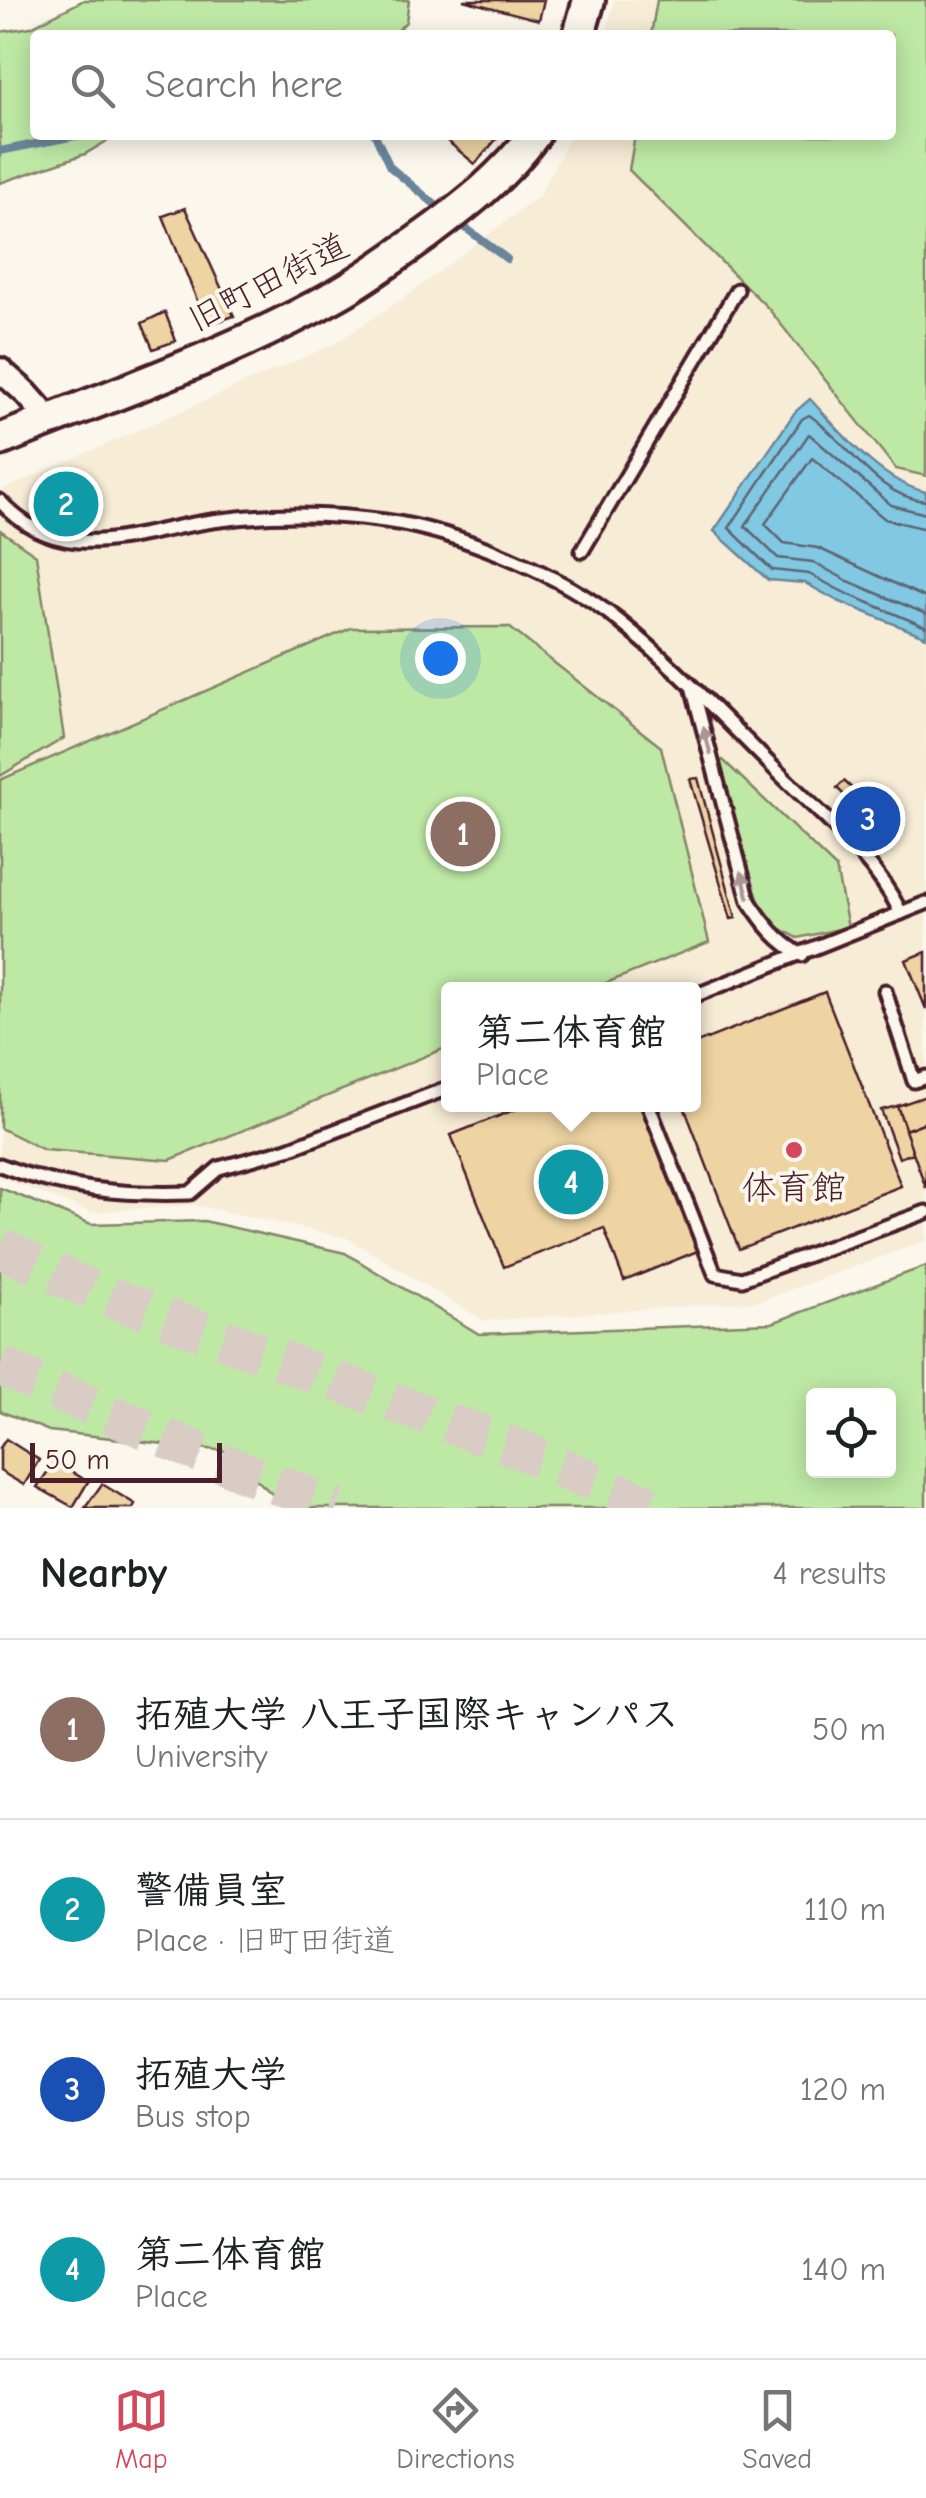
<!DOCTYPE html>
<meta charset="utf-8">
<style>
:root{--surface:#fff;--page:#f2f2f2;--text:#202124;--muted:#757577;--line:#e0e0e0;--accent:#d1495b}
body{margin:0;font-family:"Comic Neue","Klee One",sans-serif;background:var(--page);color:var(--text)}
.controls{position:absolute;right:30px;bottom:30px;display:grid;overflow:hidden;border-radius:10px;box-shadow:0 5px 25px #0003}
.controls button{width:90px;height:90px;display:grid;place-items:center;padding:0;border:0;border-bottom:2px solid var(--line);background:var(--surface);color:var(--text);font:50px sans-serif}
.scale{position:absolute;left:30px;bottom:25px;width:192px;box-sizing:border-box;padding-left:10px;border:5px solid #4a1f2b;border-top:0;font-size:28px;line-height:35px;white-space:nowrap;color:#4a1f2b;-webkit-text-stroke:8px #fbf7ec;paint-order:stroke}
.you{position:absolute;left:440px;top:658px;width:35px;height:35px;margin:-25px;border:8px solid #fff;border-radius:50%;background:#1a73e8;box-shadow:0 0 0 15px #1a73e833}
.badge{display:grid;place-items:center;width:65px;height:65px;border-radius:50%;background:var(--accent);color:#fff;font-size:32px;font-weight:700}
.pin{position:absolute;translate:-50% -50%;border:5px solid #fff;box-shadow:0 2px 10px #0006}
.popup{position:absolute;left:441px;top:982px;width:260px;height:130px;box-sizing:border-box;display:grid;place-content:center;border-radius:10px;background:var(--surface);filter:drop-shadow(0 2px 8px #0005);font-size:32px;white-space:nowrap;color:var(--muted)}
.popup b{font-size:38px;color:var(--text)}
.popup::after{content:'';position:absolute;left:50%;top:100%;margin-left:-20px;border:20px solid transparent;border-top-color:var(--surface)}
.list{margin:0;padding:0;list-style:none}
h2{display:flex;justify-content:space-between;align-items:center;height:130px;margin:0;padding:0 40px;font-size:42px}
h2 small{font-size:32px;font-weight:400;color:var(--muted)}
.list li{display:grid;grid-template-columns:65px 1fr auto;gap:30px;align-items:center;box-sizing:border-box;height:180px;padding:0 40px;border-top:2px solid var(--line)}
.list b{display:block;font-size:38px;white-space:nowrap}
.list p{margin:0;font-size:32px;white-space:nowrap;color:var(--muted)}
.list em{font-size:32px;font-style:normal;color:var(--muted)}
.icon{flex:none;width:55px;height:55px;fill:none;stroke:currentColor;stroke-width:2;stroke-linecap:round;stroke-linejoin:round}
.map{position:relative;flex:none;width:926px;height:1508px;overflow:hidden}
.search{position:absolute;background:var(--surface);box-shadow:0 5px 25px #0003;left:30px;right:30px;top:30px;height:110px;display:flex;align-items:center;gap:25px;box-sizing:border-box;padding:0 35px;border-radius:10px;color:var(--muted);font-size:38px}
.sheet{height:850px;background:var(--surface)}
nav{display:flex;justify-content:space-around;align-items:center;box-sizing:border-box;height:140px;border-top:2px solid var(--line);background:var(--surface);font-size:28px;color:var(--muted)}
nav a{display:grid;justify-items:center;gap:5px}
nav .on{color:var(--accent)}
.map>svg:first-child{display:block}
</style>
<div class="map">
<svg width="926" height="1508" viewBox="0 0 926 1508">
<rect width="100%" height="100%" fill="#fbf7ec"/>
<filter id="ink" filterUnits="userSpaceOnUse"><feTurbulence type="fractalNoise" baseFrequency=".01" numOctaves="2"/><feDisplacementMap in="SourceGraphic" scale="20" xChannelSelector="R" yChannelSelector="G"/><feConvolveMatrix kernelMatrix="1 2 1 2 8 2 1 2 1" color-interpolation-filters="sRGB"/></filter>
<g filter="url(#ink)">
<path fill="#f7ecd6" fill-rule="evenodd" d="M614,0H926V1241L759,1301L484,1321L347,1238L194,1205L90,1212L0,1177V491L334,344L410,294L539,196L571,135H891V35H606ZM448,990H694V1104H448Z"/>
<g fill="#bee9a5" stroke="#848468" stroke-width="2.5" fill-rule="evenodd">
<path d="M84,0H409L406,22L393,35H35V135H117L85,154L0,183V32L31,27Z"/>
<path d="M657,0H926V476L896,469L768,308L629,170L635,135H891V35H651Z"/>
<path d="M0,530L36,555L64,738L0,776Z"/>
<path d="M509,627L661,747L709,942L591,989L448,990V1047L170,1160L44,1150L0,1128V780L351,628Z"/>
<path d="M723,760L836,868L848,927L798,938L778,927L759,902L717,765Z"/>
<path d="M0,1188L91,1224L204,1221L345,1253L479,1334L772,1323L926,1266V1508H287L226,1451L49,1431L0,1411ZM814,1396H888V1470H814Z"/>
</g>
<path fill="#81c9e2" stroke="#6b8599" stroke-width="2.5" d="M810,399C842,433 879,481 926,492V637L838,601L805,583L768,580L714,531L795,412Z"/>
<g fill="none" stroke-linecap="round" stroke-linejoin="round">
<g stroke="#606374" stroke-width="2.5">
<path d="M926,501C875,497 847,440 809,415L802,419L729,528L772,570L809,574L843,592L926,627"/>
<path d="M926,514L891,505L809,434L745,526L778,558L813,562L848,581L926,614"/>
<path d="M926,529L885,519L812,458L765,524L784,543L818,548L926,598"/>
</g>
<g stroke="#6b8599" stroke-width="8">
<path d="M375,135L390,167L444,212"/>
<path d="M0,151L80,135"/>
<path d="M455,220L507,259"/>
</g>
</g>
<g fill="#eed4a3" stroke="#4a1f2b" stroke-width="2.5">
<path d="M463,0H544L539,20Z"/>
<path d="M440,135H498L499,136L475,164Z"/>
<path d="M185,208L234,316L207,325L163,216Z"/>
<path d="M165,312L176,341L153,349L142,323Z"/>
<path d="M76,491L79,513L56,515L53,494Z"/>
<path d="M698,778L736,918L731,919L690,779Z"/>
<path d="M844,781L873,808L865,816L837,788Z"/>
<path d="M926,952V1009L906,960Z"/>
<path d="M825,992L901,1186L739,1249L683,1104H694V1044Z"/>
<path d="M926,1096V1122L905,1130L897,1106Z"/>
<path d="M529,1104H642L700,1250L624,1281L604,1228L504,1267L451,1135Z"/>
<path d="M897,1106L914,1153L899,1158L881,1110Z"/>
<path d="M926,1122V1188L905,1130Z"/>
<path d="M6,1439L39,1460L24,1485L0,1471V1448Z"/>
<path d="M55,1461L88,1482L73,1507L37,1487Z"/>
<path d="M102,1484L135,1504L133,1508H85Z"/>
</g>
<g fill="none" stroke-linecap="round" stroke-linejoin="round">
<g stroke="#d8ccc5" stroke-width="40" stroke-dasharray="40 20" stroke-linecap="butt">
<path d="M0,1248L91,1290L519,1449L655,1508"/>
<path d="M0,1366L244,1472L337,1508"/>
</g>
<g stroke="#4a1f2b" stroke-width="19">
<g id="lane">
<path d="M0,501C62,570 134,532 212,521C270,513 327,513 385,521C458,531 561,574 619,621C675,666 726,721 778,772C822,816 873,856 901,913"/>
<path d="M582,551L737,290"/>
<path d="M693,690L749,901C764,924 778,942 802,955"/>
<path d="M885,991L914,1081L926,1077"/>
<path d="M694,996L926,903"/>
<path d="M648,1104L715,1274L742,1279L926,1212"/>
<path d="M0,1165C62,1190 124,1195 190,1193L219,1168L288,1149L448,1088"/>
</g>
</g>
<g stroke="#4a1f2b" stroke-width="30">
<path id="street" d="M0,370L26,393L50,420"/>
</g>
<g stroke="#4a1f2b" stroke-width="38">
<g id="secondary">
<path d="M579,35L589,0"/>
<path d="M0,440C113,394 232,354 338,294C369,276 398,255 427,234C466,205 505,175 534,135"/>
</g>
</g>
<use href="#lane" stroke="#fbf7ec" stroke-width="11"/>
<use href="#street" stroke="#fbf7ec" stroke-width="22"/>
<use href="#secondary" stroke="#fbf7ec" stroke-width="30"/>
</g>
<defs><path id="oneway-solid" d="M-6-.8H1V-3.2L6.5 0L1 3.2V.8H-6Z" transform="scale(2.5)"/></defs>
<g fill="#ab9695">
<use href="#oneway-solid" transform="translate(707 741) rotate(-105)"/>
<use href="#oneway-solid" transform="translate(745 885) rotate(-105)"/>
</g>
</g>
<circle fill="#d1495b" stroke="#fbf7ec" stroke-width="4" cx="794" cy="1150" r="10"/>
<g text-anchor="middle" stroke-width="8" stroke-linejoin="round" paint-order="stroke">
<g font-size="35" fill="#4a1f2b" stroke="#fbf7ec">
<text transform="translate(268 282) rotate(-27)" y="12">旧町田街道</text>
</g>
<g font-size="35" fill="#4a1f2b" stroke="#fbf7ec">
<text x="794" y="1199">体育館</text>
</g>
</g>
</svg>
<div class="controls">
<button><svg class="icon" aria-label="locate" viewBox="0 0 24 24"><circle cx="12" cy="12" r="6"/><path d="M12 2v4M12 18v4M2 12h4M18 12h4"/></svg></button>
</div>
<div class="scale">50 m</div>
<div class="you"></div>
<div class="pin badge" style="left:463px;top:834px;background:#8d6e63">1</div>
<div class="pin badge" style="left:66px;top:504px;background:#0f9aa8">2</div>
<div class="pin badge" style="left:868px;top:819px;background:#1a4fb4">3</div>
<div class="pin badge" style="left:571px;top:1182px;background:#0f9aa8">4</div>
<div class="popup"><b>第二体育館</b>Place</div>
<div class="search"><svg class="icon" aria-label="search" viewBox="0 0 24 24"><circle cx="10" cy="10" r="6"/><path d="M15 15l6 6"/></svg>Search here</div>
</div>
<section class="sheet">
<h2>Nearby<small>4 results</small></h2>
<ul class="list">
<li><span class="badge" style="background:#8d6e63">1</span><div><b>拓殖大学 八王子国際キャンパス</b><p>University</p></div><em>50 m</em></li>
<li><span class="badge" style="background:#0f9aa8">2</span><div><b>警備員室</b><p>Place · 旧町田街道</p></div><em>110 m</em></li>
<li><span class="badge" style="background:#1a4fb4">3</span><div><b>拓殖大学</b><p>Bus stop</p></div><em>120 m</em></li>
<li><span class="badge" style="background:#0f9aa8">4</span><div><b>第二体育館</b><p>Place</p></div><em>140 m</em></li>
</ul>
</section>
<nav>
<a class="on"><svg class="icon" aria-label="map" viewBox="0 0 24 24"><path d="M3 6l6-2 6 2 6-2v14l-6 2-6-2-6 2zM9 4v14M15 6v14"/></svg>Map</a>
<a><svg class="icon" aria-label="directions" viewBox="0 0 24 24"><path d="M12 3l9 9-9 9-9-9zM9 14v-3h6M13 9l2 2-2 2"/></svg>Directions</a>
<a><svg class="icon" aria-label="saved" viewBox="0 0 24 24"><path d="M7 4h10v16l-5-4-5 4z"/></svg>Saved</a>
</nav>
